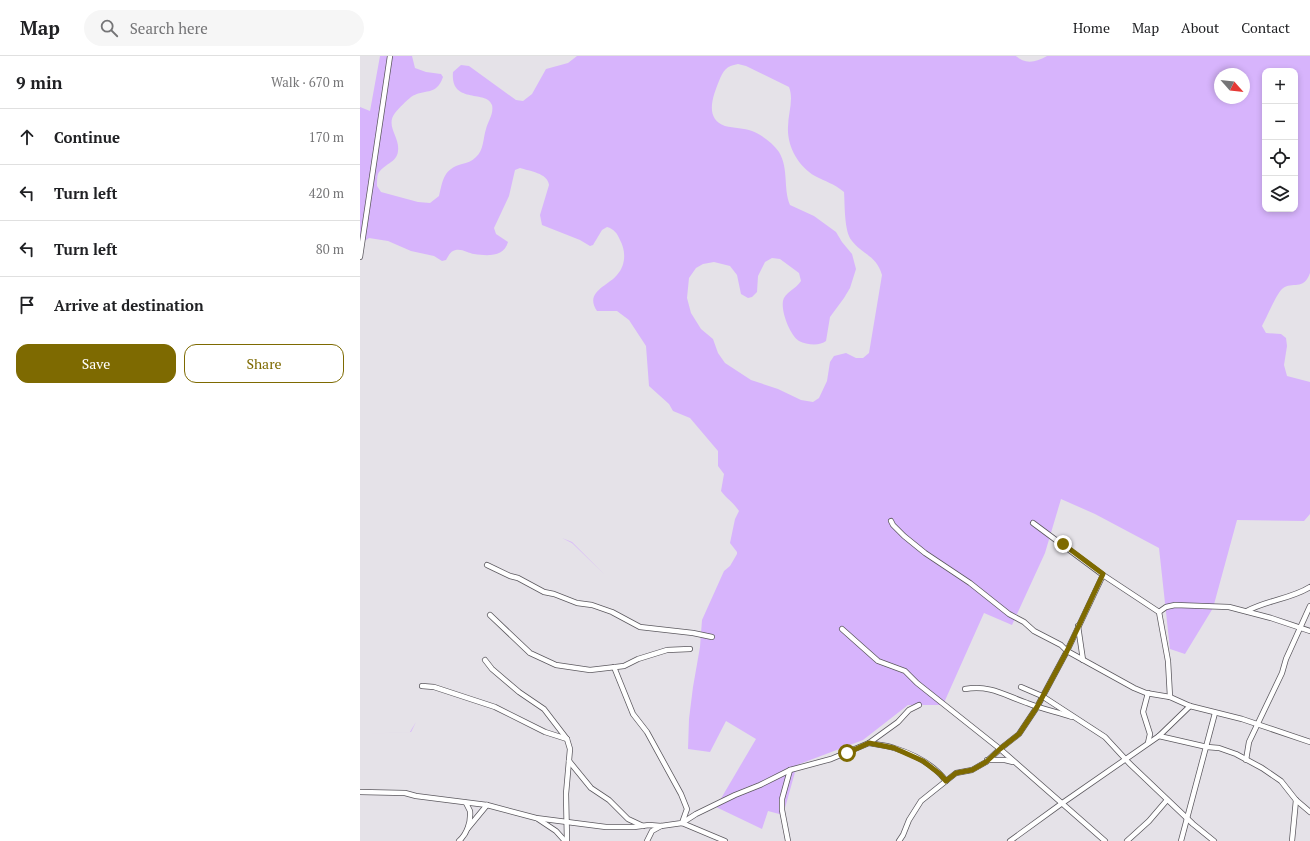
<!DOCTYPE html>
<meta charset="utf-8">
<style>
:root{--surface:#fff;--page:#f6f6f6;--text:#202124;--muted:#757577;--line:#e0e0e0;--accent:#7e6a01}
body{margin:0;font-family:"PT Serif",serif;background:var(--page);color:var(--text)}
.controls{position:absolute;right:12px;top:12px;display:grid;overflow:hidden;border-radius:8px;box-shadow:0 2px 6px #0003}
.controls button{width:36px;height:36px;display:grid;place-items:center;padding:0;border:0;border-bottom:1px solid var(--line);background:var(--surface);color:var(--text);font:20px sans-serif}
.compass{position:absolute;left:854px;top:12px;width:36px;height:36px;border-radius:50%;background:var(--surface);box-shadow:0 2px 6px #0003;rotate:117deg}
.stop{position:absolute;width:12px;height:12px;margin:-9px;border:3px solid #7e6a01;border-radius:50%;background:#fff}
.stop.end{background:#7e6a01;border-color:#fff;box-shadow:0 1px 4px #0008}
.list{margin:0;padding:0;list-style:none}
h2{display:flex;justify-content:space-between;align-items:center;height:52px;margin:0;padding:0 16px;font-size:17px}
h2 small{font-size:13px;font-weight:400;color:var(--muted)}
.list li{display:grid;grid-template-columns:26px 1fr auto;gap:12px;align-items:center;box-sizing:border-box;height:56px;padding:0 16px;border-top:1px solid var(--line)}
.list b{display:block;font-size:15px;white-space:nowrap}
.list em{font-size:13px;font-style:normal;color:var(--muted)}
.actions{display:flex;gap:8px;padding:12px 16px}
.actions a{flex:1;padding:9px 0;border:1px solid var(--accent);border-radius:12px;text-align:center;font-size:14px;color:var(--accent)}
.actions .main{background:var(--accent);color:#fff}
.icon{flex:none;width:22px;height:22px;fill:none;stroke:currentColor;stroke-width:2;stroke-linecap:round;stroke-linejoin:round}
.map{position:relative;flex:none;width:950px;height:785px;overflow:hidden}
header{display:flex;align-items:center;gap:24px;box-sizing:border-box;height:56px;padding:0 20px;background:var(--surface);border-bottom:1px solid var(--line)}
header strong{font-size:19px}
nav{display:flex;gap:22px;margin-inline-start:auto;font-size:14px}
.search{width:280px;height:36px;background:var(--page);display:flex;align-items:center;gap:10px;box-sizing:border-box;padding:0 14px;border-radius:22px;color:var(--muted);font-size:15px}
main{display:flex}
aside{flex:1;background:var(--surface)}
.map>svg:first-child{display:block}
</style>
<header>
<strong>Map</strong>
<div class="search"><svg class="icon" aria-label="search" viewBox="0 0 24 24"><circle cx="10" cy="10" r="6"/><path d="M15 15l6 6"/></svg>Search here</div>
<nav><a>Home</a><a>Map</a><a>About</a><a>Contact</a></nav>
</header>
<main>
<aside>
<h2>9 min<small>Walk · 670 m</small></h2>
<ul class="list">
<li><svg class="icon" aria-label="ahead" viewBox="0 0 24 24"><path d="M12 20V5M6 11l6-6 6 6"/></svg><div><b>Continue</b></div><em>170 m</em></li>
<li><svg class="icon" aria-label="left" viewBox="0 0 24 24"><path d="M17 20v-9H6M10 6l-5 5 5 5"/></svg><div><b>Turn left</b></div><em>420 m</em></li>
<li><svg class="icon" aria-label="left" viewBox="0 0 24 24"><path d="M17 20v-9H6M10 6l-5 5 5 5"/></svg><div><b>Turn left</b></div><em>80 m</em></li>
<li><svg class="icon" aria-label="arrive" viewBox="0 0 24 24"><path d="M6 21V4h12l-3 4 3 4H6"/></svg><div><b>Arrive at destination</b></div></li>
</ul>
<div class="actions"><a class="main">Save</a><a>Share</a></div>
</aside>
<div class="map">
<svg width="950" height="785" viewBox="0 0 950 785">
<rect width="100%" height="100%" fill="#e5e2e8"/>
<path fill="#d7b4fc" fill-rule="evenodd" d="M20,0H52L55,12L66,16L81,18L83,21C76,41 64,32 51,41C46,45 39,52 35,57C25,70 40,81 38,95C37,107 23,108 18,118C17,121 17,126 17,130L21,136L58,146L70,147L79,140C83,123 84,113 102,108C107,107 112,105 116,101C124,94 123,82 126,73C128,65 134,58 132,49C127,33 90,49 93,16L101,9L109,10L156,44L163,45L172,38L186,13L208,7L217,0H656C665,9 677,6 687,0H950V217C943,236 933,224 922,233C917,237 906,263 902,270L906,277L921,278L926,282L927,290L924,309L927,320L950,326V458L944,465L877,464L853,552L825,598L810,593L799,492L735,458L701,443L685,497L652,569L624,557L583,649H548L503,684L437,709L423,759L408,755L402,773L356,751L396,683L366,665L350,696L328,693L329,663L333,631L340,591L342,564L246,545L244,518L212,487L202,482L166,488L99,473L75,557L56,666L51,676L0,678L50,676L56,666L75,557L99,473L166,488L202,482L212,486L244,518L246,545L342,564L364,515L370,510L377,498V496L370,487L375,463L379,455C374,447 367,443 361,435L364,418L358,410V395L330,362L313,355L309,348L289,330L286,290L269,264L257,255H237C224,236 248,230 257,219C266,209 266,195 260,184C257,177 254,173 247,171L242,174L233,189L230,190L220,184L182,169L180,159L189,129C188,117 169,115 160,112L155,114L149,140L134,172L136,178L148,186C144,201 128,200 114,198C108,197 100,191 93,195C90,196 88,201 86,204L82,205L74,200L51,195L28,185L9,182L0,188V51L10,55ZM378,8L386,10L429,31C434,44 428,57 428,71C427,90 438,110 455,120C466,126 473,127 484,136C485,149 484,176 492,185C502,198 517,200 522,219L509,297L503,302H496L486,297L474,300L470,306L467,325L459,342L453,346L441,344L418,333L391,324L365,307L358,297L353,283L341,273L331,257L327,242L329,222L336,212L343,208L354,206L370,210L377,219L381,238L388,242L392,241L397,236L398,220L405,206L412,202L420,203L439,217L441,225C436,233 424,237 423,245C421,256 430,279 439,285C447,289 460,290 466,285L470,261L484,242L490,232L496,213L492,198L482,186L476,176L454,160L430,149C423,132 429,113 419,96C413,87 402,79 392,75C384,72 374,72 365,70C344,63 353,40 359,25C363,15 366,10 378,8ZM905,15H935V153H905ZM860,18H884V42H860Z"/>
<g fill="none" stroke-linecap="round" stroke-linejoin="round">
<g stroke="#5c595f" stroke-width="6">
<g id="street">
<path d="M0,201L30,0"/>
<path d="M531,465L533,469L544,480L565,497L610,527L649,558L664,566L674,575L701,589L707,595L774,632L786,637L810,641L830,650L882,663L950,686"/>
<path d="M673,467L743,519L799,556L808,605L810,641"/>
<path d="M127,509L150,520L158,522L184,536L194,538L217,547L232,549L252,556L280,571L333,577L352,581"/>
<path d="M887,555C907,544 931,543 950,531"/>
<path d="M799,556L806,551L815,549L869,551L911,562L950,575"/>
<path d="M130,559L170,597L196,609L230,614L264,610L278,603L307,594L330,593"/>
<path d="M718,570L723,604"/>
<path d="M482,573L518,605L545,615L557,627L640,693L745,785"/>
<path d="M125,604L132,613L159,636L184,653L207,683L210,693L206,738L207,785"/>
<path d="M62,630L74,631L135,651L185,676L207,683"/>
<path d="M661,631L682,640L745,681L769,707L833,768L854,785"/>
<path d="M605,633C631,629 644,639 667,647C682,653 697,656 712,661"/>
<path d="M788,637L783,656L790,678L788,687"/>
<path d="M799,680L847,691L859,692L876,698L902,712L921,725L936,744L950,756"/>
<path d="M509,687C518,689 526,689 534,692C553,698 574,709 586,725"/>
<path d="M627,704H645L653,706"/>
<path d="M886,704L889,686L922,617L926,603L950,550"/>
<path d="M209,705L231,732L249,744L268,763L283,770"/>
<path d="M0,736L45,737L56,740L127,749L176,762L246,771H274L289,769L301,770L322,767L327,753L321,738L287,676L273,658L254,611"/>
<path d="M178,763L196,775L205,785"/>
<path d="M322,767L336,758L375,739L400,729L430,714L471,703L509,687L538,666L549,654L559,649"/>
<path d="M322,767L365,785"/>
<path d="M108,772L127,749"/>
<path d="M99,785C107,778 111,766 110,755C109,753 107,749 106,747"/>
<path d="M287,785L292,775L301,770"/>
<path d="M428,785L422,754V743L430,714"/>
<path d="M539,785L543,779L549,764L561,745L596,717L612,714L626,706L640,693L659,678L677,651L707,595L743,519"/>
<path d="M650,785L701,748L799,680L830,650"/>
<path d="M767,785L789,765L807,744"/>
<path d="M821,785L855,657"/>
<path d="M932,785L936,744"/>
</g>
</g>
<use href="#street" stroke="#fff" stroke-width="4.5"/>
</g>
<g fill="none" stroke-linecap="round" stroke-linejoin="round">
<path stroke="#7e6a01" stroke-width="5" d="M487,697L509,687L534,692L563,705L580,718L586,725L596,717L612,714L626,706L640,693L659,678L677,651L707,595L743,518L703,488"/>
</g>
</svg>
<div class="controls">
<button>+</button>
<button>−</button>
<button><svg class="icon" aria-label="locate" viewBox="0 0 24 24"><circle cx="12" cy="12" r="6"/><path d="M12 2v4M12 18v4M2 12h4M18 12h4"/></svg></button>
<button><svg class="icon" aria-label="layers" viewBox="0 0 24 24"><path d="M12 4l9 5-9 5-9-5zM3 14l9 5 9-5"/></svg></button>
</div>
<svg class="compass" viewBox="-18 -18 36 36"><path d="M0-13l5 13h-10z" fill="#e53935"/><path d="M0 13l5-13h-10z" fill="#757577"/></svg>
<div class="stop" style="left:487px;top:697px"></div>
<div class="stop end" style="left:703px;top:488px"></div>
</div>
</main>
